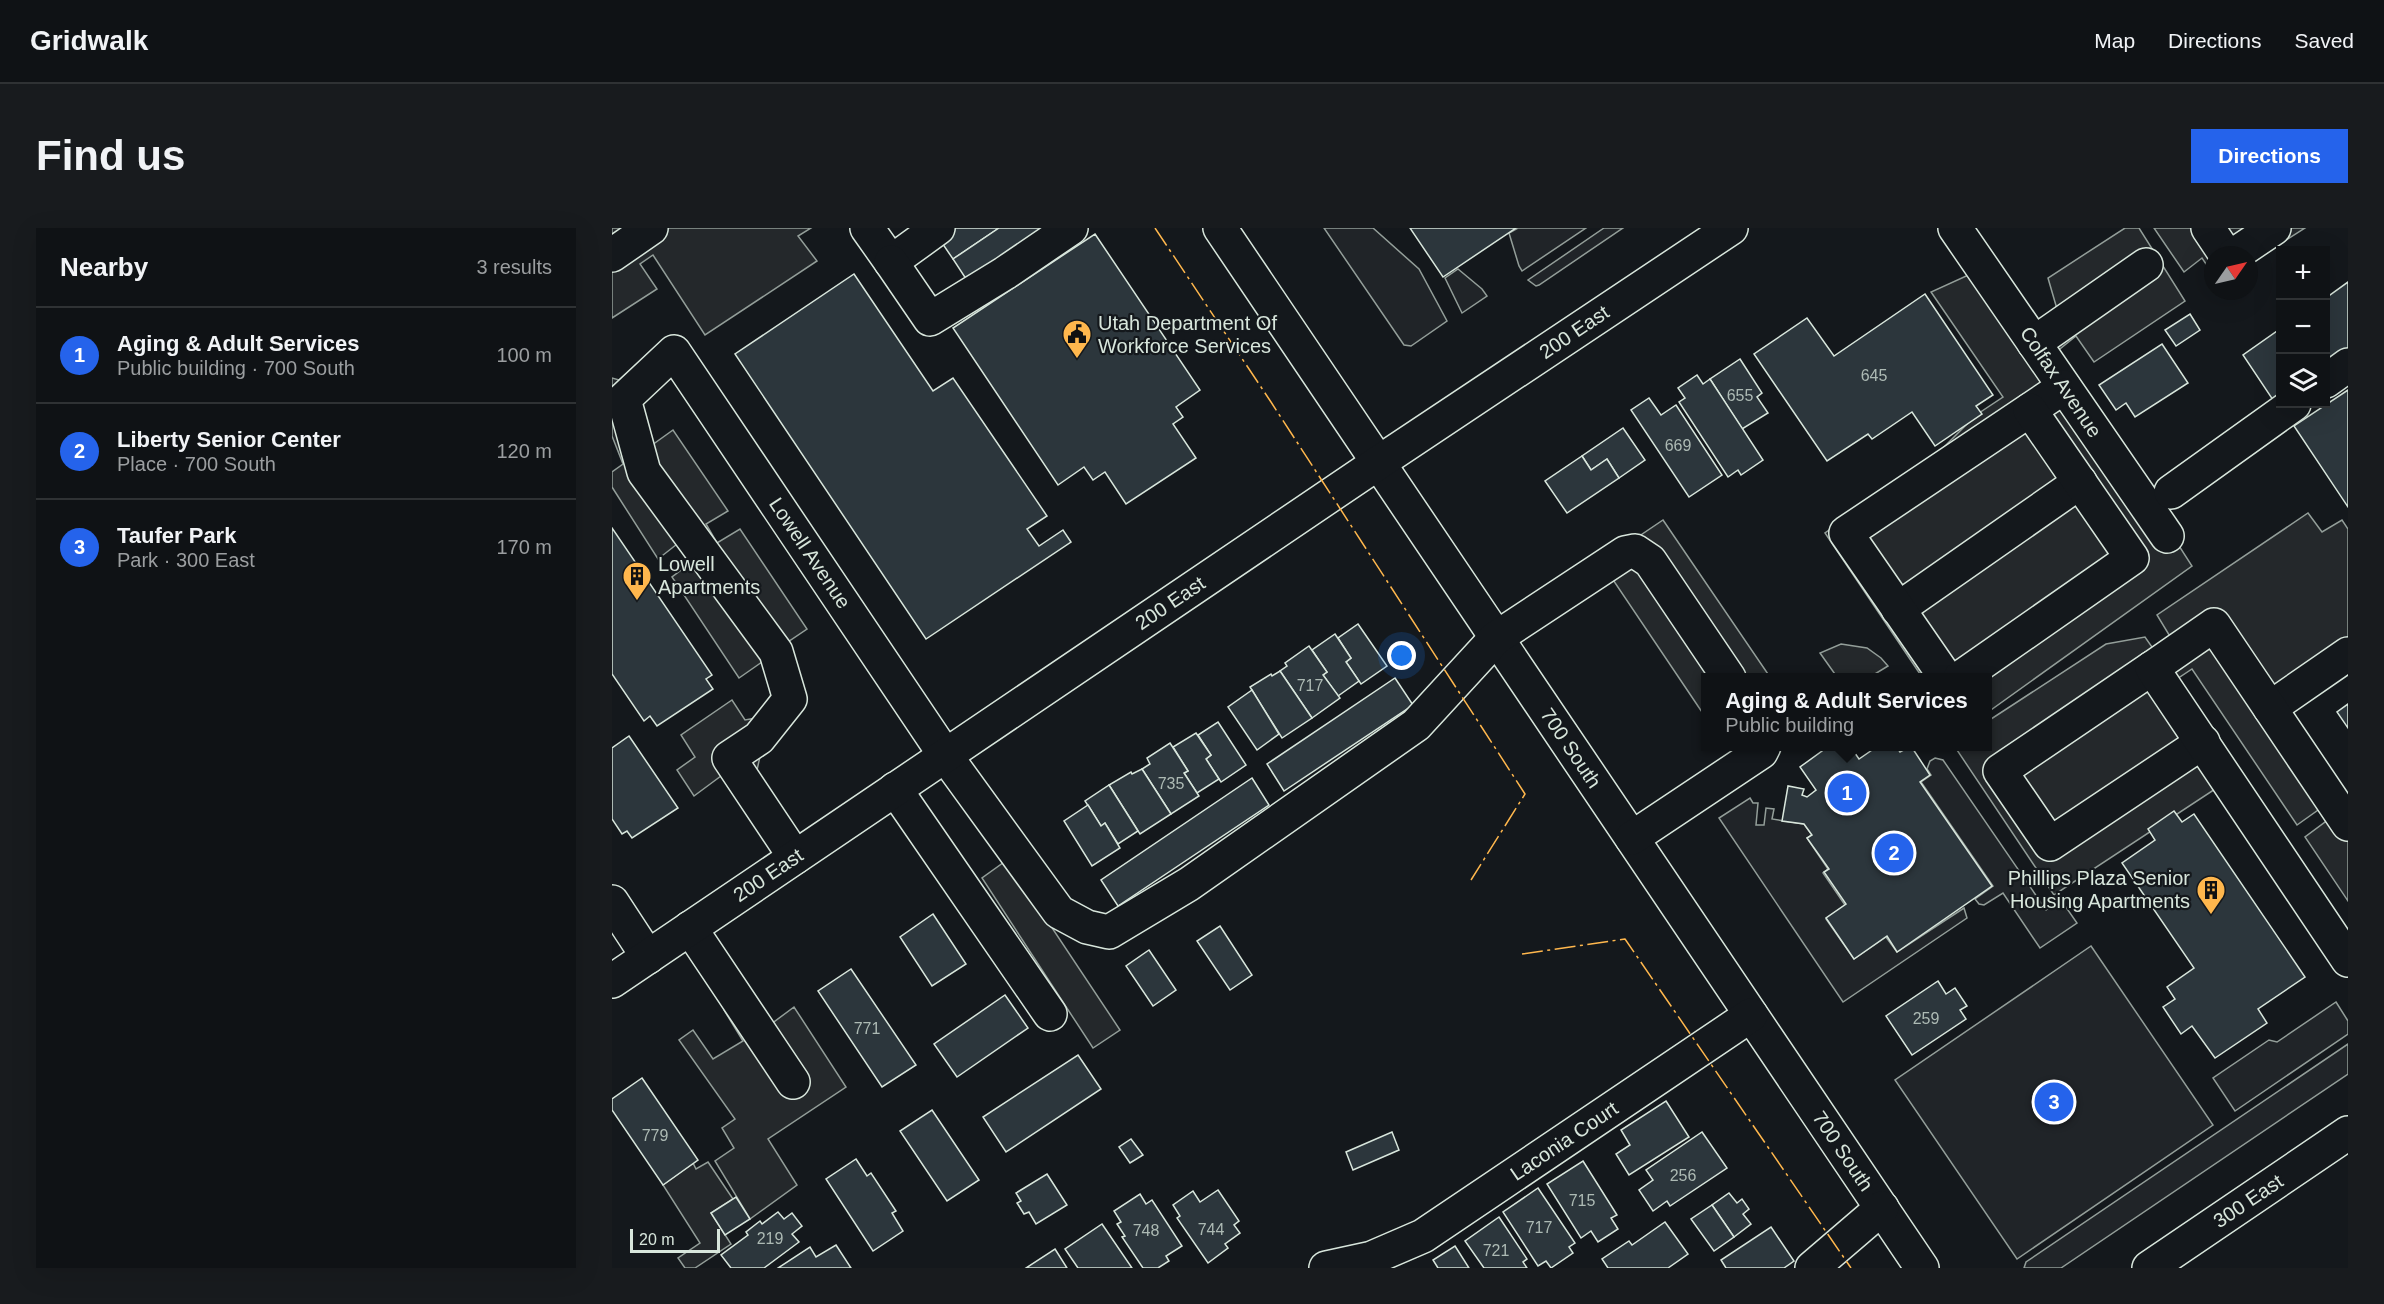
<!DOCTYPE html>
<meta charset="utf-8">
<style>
:root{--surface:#0f1215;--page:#181b1e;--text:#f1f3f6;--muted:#9b9ea0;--line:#2f3234;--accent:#2563eb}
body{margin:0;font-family:Arial,sans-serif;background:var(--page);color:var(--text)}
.controls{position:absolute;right:18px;top:18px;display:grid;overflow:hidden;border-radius:0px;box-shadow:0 6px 24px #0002}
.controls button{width:54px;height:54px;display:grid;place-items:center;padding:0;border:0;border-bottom:2px solid var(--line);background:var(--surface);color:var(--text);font:30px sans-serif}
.compass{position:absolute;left:1592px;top:18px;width:54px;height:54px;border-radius:50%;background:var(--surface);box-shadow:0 6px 24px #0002;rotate:56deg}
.scale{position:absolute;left:18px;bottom:15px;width:90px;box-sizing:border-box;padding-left:6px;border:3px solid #d8e6dc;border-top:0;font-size:16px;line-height:21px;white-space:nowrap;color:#d8e6dc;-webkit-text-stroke:4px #14181c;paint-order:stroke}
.you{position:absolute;left:790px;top:428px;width:21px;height:21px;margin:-15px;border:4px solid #fff;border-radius:50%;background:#1a73e8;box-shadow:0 0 0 9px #1a73e833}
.badge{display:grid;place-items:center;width:39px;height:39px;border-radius:50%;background:var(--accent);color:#fff;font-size:20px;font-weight:700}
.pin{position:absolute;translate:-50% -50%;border:3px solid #fff;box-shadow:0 2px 6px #0006}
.popup{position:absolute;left:1089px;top:445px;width:291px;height:78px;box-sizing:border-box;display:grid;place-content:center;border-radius:0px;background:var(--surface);filter:drop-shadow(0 2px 4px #0005);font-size:20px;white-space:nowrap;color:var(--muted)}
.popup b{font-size:22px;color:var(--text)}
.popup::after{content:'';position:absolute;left:50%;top:100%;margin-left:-12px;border:12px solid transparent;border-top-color:var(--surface)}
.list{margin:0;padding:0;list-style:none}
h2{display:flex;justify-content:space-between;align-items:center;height:78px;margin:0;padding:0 24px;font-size:26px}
h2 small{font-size:20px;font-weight:400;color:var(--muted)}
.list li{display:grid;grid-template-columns:39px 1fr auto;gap:18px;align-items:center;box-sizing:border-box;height:96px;padding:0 24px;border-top:2px solid var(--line)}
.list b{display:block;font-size:22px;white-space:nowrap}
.list p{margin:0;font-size:20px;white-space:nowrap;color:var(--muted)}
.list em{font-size:20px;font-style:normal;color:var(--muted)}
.icon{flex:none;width:33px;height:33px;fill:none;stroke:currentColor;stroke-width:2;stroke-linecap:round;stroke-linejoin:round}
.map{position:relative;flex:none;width:1736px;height:1040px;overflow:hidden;border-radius:0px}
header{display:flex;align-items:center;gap:36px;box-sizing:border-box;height:84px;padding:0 30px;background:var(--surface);border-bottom:2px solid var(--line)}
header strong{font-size:28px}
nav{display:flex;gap:33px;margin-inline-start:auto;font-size:21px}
.intro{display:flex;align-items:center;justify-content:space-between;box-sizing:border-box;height:144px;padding:0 36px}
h1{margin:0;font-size:42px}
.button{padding:15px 27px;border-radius:0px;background:var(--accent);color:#fff;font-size:21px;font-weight:700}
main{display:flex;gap:36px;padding:0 36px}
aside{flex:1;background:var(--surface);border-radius:0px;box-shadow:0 6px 24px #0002}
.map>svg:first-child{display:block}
</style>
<header>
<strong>Gridwalk</strong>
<nav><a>Map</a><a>Directions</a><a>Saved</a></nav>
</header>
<div class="intro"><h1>Find us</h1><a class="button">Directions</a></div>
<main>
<aside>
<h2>Nearby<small>3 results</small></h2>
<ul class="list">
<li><span class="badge">1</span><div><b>Aging &amp; Adult Services</b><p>Public building · 700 South</p></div><em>100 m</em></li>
<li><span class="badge">2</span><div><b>Liberty Senior Center</b><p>Place · 700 South</p></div><em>120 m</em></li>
<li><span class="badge">3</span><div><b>Taufer Park</b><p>Park · 300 East</p></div><em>170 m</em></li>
</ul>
</aside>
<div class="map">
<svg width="1736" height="1040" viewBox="0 0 1736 1040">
<rect width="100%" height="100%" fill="#14181c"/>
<g fill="#202428" stroke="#939e99" stroke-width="1.5">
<path d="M712,0H761L807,41L835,93L799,118L792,117Z"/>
<path d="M906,0H974L910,43L907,38L897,5Z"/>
<path d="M992,0H1011L927,57L924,58L916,52Z"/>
<path d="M846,41L870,61L875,68L850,85L833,50Z"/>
<path d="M1323,530L1331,532L1434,682L1449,672L1465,695L1428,720L1391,665L1372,677L1367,676L1363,671L1381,658L1309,554L1319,547L1315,541L1318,533Z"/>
<path d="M1138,570L1141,575H1146L1144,597H1152L1154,580L1162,581L1160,591L1192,596L1200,607L1195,610L1216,641L1211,645L1233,677L1214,691L1242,731L1274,709L1285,724L1352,680L1355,690L1231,774L1107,590Z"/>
<path d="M1479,718L1601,897L1405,1031L1283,852Z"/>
<path d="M1724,774L1736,793V806L1623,883L1601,850L1657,812L1665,814Z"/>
<path d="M1736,816V846L1449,1040H1412L1414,1034Z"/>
</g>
<g fill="#24282b" stroke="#939e99" stroke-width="1.5">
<path d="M0,0H199L186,8L205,33L93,107L41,27L28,36L45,61L0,90Z"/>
<path d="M1513,0H1527L1573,73L1482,134L1464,108L1443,125L1580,338L1376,484V450L1310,449L1213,305L1323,228L1364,187L1391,169L1319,64L1385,34L1424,95L1445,81L1436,50Z"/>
<path d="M1542,0H1693L1637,36L1601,27V46L1590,30L1572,44Z"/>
<path d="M38,125L29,172L40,217L61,202L116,283L94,296L105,315L128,301L195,401L173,416L145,542L153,557L109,548L82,568L65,542L83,529L69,507L120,472L133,492L144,490L159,467L156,444L150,434L127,450L60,349L81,333L69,313L46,331L0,259V244L11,236L0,208V150L7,152Z"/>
<path d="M1696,285L1710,304L1730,292L1736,301V440L1677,480L1736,569V673L1693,609L1717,591L1709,580L1685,597L1580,441L1562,453L1623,548L1442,667L1343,519L1376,518V493L1494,416L1533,409L1542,422L1559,410L1545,387Z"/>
<path d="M1051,292L1158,449L1094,450V490L989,334Z"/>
<path d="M1229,416L1255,420L1269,430L1276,438L1258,449H1225L1208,425Z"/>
<path d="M395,632L508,802L481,820L370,650Z"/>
<path d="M128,769L151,802L182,779L234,859L156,911L185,957L138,991L103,933L122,920L110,900L123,891L67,812L81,802L101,831L131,813L112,782Z"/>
<path d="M96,934L121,971L99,985L119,1016L83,1040H73L66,1030L88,1015L51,957L81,935L84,941Z"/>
</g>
<g fill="#2c363c" stroke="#d8e6dc" stroke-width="1.5">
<path d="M339,0H387L341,31L326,9Z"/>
<path d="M387,0H442L358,57L341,31Z"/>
<path d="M798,0H904L831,49Z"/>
<path d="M483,6L588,162L564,179L571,189L561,196L584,230L514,276L493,244L481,252L472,239L446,257L341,100Z"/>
<path d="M242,46L321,163L341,150L435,288L415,301L427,318L451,302L459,314L314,411L123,126Z"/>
<path d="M1736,54V125L1714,140V70Z"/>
<path d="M1313,66L1381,167L1364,178L1370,186L1323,218L1300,184L1260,211L1256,206L1215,233L1142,126L1195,90L1222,128Z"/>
<path d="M1578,86L1588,102L1564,118L1553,102Z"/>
<path d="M1668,101V171L1663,175L1631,127Z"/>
<path d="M1550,116L1576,155L1523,189L1514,175L1504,182L1487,157Z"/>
<path d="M1128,131L1150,165L1145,169L1156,185L1130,201L1098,151Z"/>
<path d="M1085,147L1091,156L1098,151L1151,232L1129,247L1126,242L1116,249L1067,174L1073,170L1066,160Z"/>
<path d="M1736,162V279L1682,198Z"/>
<path d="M1037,170L1049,187L1064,177L1110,247L1077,269L1019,182Z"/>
<path d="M1011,200L1033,232L1007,250L995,231L979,242L970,228Z"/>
<path d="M970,228L979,242L995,231L1007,250L955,285L933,253Z"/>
<path d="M0,300L100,447L94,451L101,461L45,498L38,488L32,493L0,446Z"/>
<path d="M746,396L775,438L749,456L734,434L739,430L726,410Z"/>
<path d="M723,406L739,430L734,434L747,453L726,468L711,447L715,444L700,422Z"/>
<path d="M697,418L715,444L711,447L728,470L700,490L668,443L675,438L673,435Z"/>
<path d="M668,443L700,490L670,510L638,459L659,446L660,448Z"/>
<path d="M783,450L801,477L672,563L655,536Z"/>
<path d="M640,462L667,506L645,522L616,479Z"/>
<path d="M1736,476V500L1725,484Z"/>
<path d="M606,494L634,537L609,554L594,531L599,527L586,507Z"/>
<path d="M584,505L599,527L594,531L607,551L585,565L572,545L576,543L561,519Z"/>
<path d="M17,508L66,580L20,610L15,603L10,606L0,591V520Z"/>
<path d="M558,515L576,543L572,545L587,568L559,586L530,541L538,536L535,530Z"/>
<path d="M1217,518H1238L1247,531L1266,518H1284L1288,524L1299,518L1318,547L1308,554L1380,658L1285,724L1275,708L1242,731L1214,690L1234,676L1212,644L1217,641L1195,610L1200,607L1192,596L1170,593L1176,558L1192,561L1190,567L1195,569L1204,562L1188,539Z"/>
<path d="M530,541L559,586L528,606L497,557L519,544L520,546Z"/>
<path d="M640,550L657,577L506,678L489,652Z"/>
<path d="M497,557L526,603L506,616L493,595L489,598L473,573Z"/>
<path d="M476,577L489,598L493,595L508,620L480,638L452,593Z"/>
<path d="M1562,583L1570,594L1582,586L1693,749L1646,781L1655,795L1603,830L1580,798L1569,806L1551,779L1563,771L1555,759L1582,740L1510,635L1543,612L1536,601Z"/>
<path d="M321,686L354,736L320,758L288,709Z"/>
<path d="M608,698L640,747L618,762L585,713Z"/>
<path d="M537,722L564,762L541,778L514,738Z"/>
<path d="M239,741L304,837L270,859L206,763Z"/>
<path d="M1326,753L1334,766L1343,760L1355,778L1348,782L1354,791L1300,827L1274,788Z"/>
<path d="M393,767L416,800L345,849L322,816Z"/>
<path d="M466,827L489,861L394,924L371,889Z"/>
<path d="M30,850L86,932L51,957L0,882V871Z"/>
<path d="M1054,873L1077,909L1017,947L1004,926L1018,917L1009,902Z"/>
<path d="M320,882L367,952L335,973L288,903Z"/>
<path d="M780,904L787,922L741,942L734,924Z"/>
<path d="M1090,904L1115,940L1058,978L1055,973L1041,983L1027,962L1041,952L1034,942Z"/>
<path d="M519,911L531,927L518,935L507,919Z"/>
<path d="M244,931L255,948L259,945L284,983L280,985L291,1003L261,1023L214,951Z"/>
<path d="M971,933L1005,987L999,990L1006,1001L986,1014L979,1003L969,1010L935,956Z"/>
<path d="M435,946L455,977L424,996L417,984L412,986L405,975L409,973L404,965Z"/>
<path d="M926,960L963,1015L957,1019L961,1025L939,1040L934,1033L926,1038L891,984Z"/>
<path d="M606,962L627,993L622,997L628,1005L613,1016L616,1020L596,1035L565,990L568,988L561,977L581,963L588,974Z"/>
<path d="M1117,965L1125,975L1130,971L1137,981L1131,986L1139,996L1122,1009L1100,977Z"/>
<path d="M528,966L534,976L540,972L570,1018L554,1028L557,1033L546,1040H531L510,1009L513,1008L505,996L509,994L502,983Z"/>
<path d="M124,969L138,991L113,1007L99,985Z"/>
<path d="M1100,977L1122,1009L1102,1023L1079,991Z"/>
<path d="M166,984L172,991L180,985L190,998L180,1006L187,1014L152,1040H119L109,1027L136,1007L134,1004L148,993L150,996Z"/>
<path d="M887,989L915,1031L911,1034L915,1040H872L853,1013Z"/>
<path d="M1053,994L1076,1026L1056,1040H996L990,1031L1017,1013L1020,1017Z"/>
<path d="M490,996L520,1040H466L453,1021Z"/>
<path d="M1159,999L1182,1033L1172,1040H1114L1109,1032Z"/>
<path d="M224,1017L239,1040H166L198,1019L204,1029Z"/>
<path d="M843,1018L857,1040H826L821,1032Z"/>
<path d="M443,1021L455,1040H414Z"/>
</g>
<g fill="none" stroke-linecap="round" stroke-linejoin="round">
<g stroke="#d8e6dc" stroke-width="36">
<g id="minor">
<path d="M255,0L279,34L326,0"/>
<path d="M608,0L1310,1040"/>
<path d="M1343,0L1555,308"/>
<path d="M1596,0L1614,27"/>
<path d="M0,27L39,0"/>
<path d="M1622,27L1662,0"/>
<path d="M279,34L318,91L393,45L459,0"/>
<path d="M1422,115L1534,37"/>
<path d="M1714,153L1736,137"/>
<path d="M1559,264L1682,176"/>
<path d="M1286,381L1468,254"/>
<path d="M1540,440L1388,543L1438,616L1591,514"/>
<path d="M1334,450L1234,305L1452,159"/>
<path d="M1348,450L1520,330L1418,182"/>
<path d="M1658,480L1736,426"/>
<path d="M283,561L438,786"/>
<path d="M1736,596L1602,397L1540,440L1736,732"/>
<path d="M1020,610L1149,524L1152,518"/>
<path d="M183,629L117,530L147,510L178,471L164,424L32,244L12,171L62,124L333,527L447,684L475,699L497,704L577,656L804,497L884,410L1013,325L1023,323L1038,333L1117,450"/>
<path d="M0,674L36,729"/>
<path d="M78,700L181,854"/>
<path d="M0,753L766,235L1119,0"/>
<path d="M714,1040L760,1030L811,1008L1139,787"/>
<path d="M1200,1040L1270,980"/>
<path d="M1537,1040L1736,905"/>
</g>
</g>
<use href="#minor" stroke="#14181c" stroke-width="33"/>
<g stroke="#ffb74d" stroke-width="1.5" stroke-dasharray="21 4.5 3 4.5" stroke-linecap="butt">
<path d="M543,0L659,174L913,566L859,652"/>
<path d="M910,726L1013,711L1239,1040"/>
</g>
</g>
<defs>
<g id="civic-pin" transform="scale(1.5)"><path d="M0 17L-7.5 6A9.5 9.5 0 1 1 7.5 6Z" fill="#ffb74d" stroke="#14181c"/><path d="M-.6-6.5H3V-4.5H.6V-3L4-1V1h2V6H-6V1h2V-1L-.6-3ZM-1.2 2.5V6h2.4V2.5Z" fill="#111"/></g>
<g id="building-pin" transform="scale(1.5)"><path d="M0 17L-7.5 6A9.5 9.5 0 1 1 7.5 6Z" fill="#ffb74d" stroke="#14181c"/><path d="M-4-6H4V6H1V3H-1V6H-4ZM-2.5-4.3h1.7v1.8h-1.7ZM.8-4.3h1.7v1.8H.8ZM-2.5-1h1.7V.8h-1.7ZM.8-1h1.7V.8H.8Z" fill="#111"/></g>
</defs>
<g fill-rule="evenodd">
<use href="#civic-pin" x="465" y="106"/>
<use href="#building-pin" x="25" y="348"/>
<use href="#building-pin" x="1599" y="662"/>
</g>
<g text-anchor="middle" stroke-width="4.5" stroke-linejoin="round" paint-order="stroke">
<g font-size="16" fill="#adbab4">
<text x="1262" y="153">645</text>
<text x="1128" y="173">655</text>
<text x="1066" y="223">669</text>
<text x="698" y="463">717</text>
<text x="559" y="561">735</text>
<text x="1314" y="796">259</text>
<text x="255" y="806">771</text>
<text x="43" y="913">779</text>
<text x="1071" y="953">256</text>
<text x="970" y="978">715</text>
<text x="927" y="1005">717</text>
<text x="599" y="1007">744</text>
<text x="534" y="1008">748</text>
<text x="158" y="1016">219</text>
<text x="884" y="1028">721</text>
</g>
<g font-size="20" fill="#d8e6dc" stroke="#14181c" text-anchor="start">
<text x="486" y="102">Utah Department Of<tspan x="486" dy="23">Workforce Services</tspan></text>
<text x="46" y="343">Lowell<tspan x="46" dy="23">Apartments</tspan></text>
<text x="1578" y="657" text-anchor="end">Phillips Plaza Senior<tspan x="1578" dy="23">Housing Apartments</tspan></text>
</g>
<g font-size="20" fill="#d8e6dc" stroke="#14181c">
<text transform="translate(962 104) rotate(-34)" y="7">200 East</text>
<text transform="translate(1449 154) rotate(56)" y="7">Colfax Avenue</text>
<text transform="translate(198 325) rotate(56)" y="7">Lowell Avenue</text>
<text transform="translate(558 375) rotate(-34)" y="7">200 East</text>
<text transform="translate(959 520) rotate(56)" y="7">700 South</text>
<text transform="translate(156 647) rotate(-34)" y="7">200 East</text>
<text transform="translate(952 913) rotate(-34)" y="7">Laconia Court</text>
<text transform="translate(1231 923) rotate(56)" y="7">700 South</text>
<text transform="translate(1636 973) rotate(-34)" y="7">300 East</text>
</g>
</g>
</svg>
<div class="controls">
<button>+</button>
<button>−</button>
<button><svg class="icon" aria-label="layers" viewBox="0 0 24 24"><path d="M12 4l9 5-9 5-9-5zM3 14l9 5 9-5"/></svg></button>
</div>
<svg class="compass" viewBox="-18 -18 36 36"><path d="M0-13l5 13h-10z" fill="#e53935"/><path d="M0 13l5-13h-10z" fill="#9b9ea0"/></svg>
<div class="scale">20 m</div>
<div class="you"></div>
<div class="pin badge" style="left:1235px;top:565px">1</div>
<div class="popup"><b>Aging &amp; Adult Services</b>Public building</div>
<div class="pin badge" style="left:1282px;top:625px">2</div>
<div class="pin badge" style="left:1442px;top:874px">3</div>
</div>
</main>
